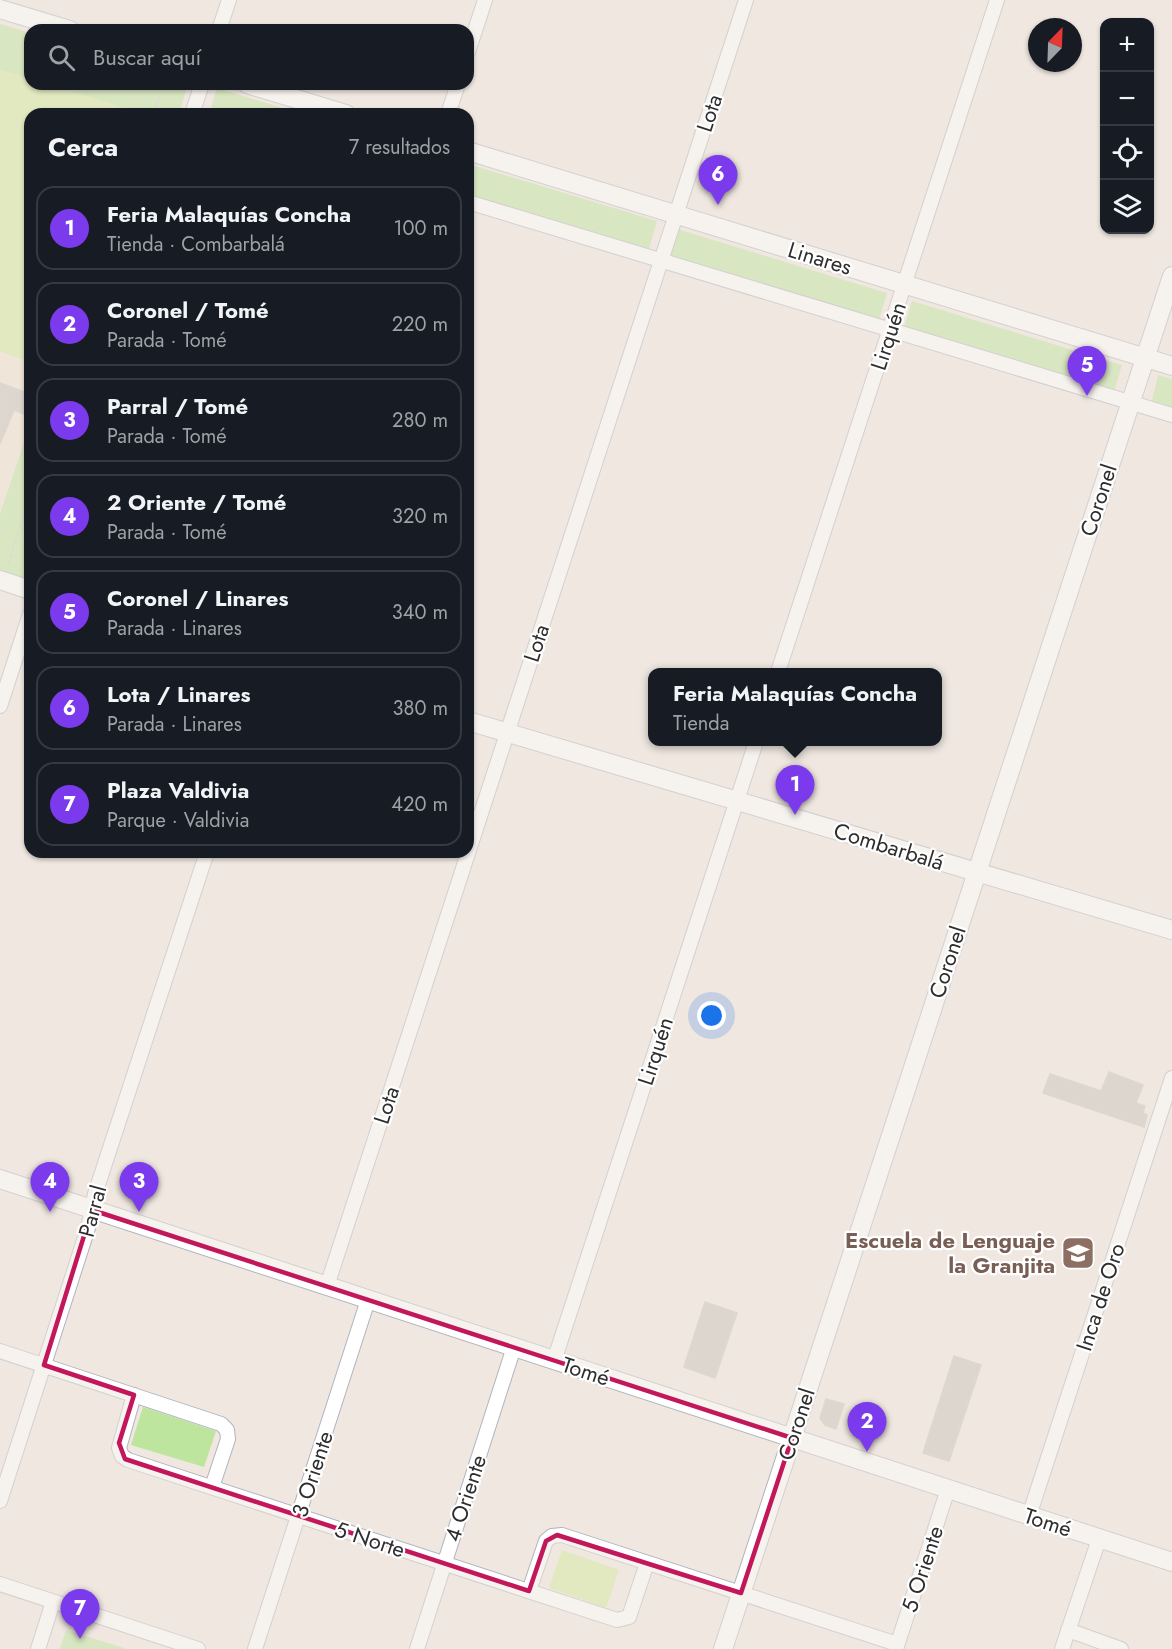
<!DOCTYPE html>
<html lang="es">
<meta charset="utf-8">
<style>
:root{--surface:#171b24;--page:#20242c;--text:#f1f3f6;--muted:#9ea1a6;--line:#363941;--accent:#7c3aed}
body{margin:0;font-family:Jost,sans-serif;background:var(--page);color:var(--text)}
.controls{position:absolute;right:18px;top:18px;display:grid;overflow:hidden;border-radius:12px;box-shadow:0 2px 4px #0004}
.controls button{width:54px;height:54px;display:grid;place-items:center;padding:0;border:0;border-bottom:2px solid var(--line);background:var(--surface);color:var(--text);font:30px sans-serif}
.compass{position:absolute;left:1028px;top:18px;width:54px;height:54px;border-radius:50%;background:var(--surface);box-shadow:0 2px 4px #0004;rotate:23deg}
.you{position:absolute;left:712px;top:1016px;width:21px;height:21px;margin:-15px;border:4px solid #fff;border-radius:50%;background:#1a73e8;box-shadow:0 0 0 9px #1a73e833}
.badge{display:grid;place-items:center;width:39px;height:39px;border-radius:50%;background:var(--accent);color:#fff;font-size:20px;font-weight:700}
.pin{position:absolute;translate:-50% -50px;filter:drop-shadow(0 2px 3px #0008)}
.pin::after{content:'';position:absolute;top:32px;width:21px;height:18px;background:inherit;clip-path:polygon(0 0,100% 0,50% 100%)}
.popup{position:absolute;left:648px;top:668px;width:294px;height:78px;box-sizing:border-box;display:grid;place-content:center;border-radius:12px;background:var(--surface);filter:drop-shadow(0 2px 4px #0005);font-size:20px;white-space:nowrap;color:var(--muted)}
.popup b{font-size:22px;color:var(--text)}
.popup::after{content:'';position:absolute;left:50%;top:100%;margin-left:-12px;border:12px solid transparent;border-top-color:var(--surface)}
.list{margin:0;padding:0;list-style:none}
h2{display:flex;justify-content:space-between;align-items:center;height:78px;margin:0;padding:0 24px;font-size:26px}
h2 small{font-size:20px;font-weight:400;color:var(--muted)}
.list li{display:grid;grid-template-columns:39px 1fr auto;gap:18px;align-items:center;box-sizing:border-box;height:84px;margin:0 12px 12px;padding:0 12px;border:2px solid var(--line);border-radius:18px}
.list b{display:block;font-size:22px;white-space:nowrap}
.list p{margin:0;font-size:20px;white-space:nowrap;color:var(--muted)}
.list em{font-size:20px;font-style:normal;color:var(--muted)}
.icon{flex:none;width:33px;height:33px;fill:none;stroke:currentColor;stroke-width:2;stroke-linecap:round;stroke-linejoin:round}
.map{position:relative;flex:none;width:1172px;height:1649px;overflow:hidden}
.search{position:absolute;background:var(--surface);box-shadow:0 2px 4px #0004;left:24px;top:24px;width:450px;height:66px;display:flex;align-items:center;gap:15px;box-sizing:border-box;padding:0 21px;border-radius:18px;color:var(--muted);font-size:22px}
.panel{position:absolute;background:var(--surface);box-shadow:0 2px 4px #0004;left:24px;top:108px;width:450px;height:750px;border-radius:18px}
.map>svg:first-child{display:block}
</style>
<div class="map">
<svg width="1172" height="1649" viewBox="0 0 1172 1649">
<rect width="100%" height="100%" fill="#efe7e0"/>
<path fill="#f0e2d0" d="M0,353L30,362V425L0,514Z"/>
<g fill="#bee59d">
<path d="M0,24L30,33V79L0,70Z"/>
<path d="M47,84H188L179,114H140Z"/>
<path d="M217,88L302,114H209Z"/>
<path d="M468,164L657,221L648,252L468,197Z"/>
<path d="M677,229L887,293L878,323L668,259Z"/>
<path d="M912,301L1122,365L1113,395L903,331Z"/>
<path d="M1158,375L1172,379V407L1152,401Z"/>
<path d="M30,425V570L27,580L0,571V514Z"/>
<path d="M143,1407L216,1431L204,1467L131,1445Z"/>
<path d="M66,1630L127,1649H60Z"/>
</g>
<g fill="#d2ec99">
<path d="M0,70L30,79V84H47L141,113L30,114V362L0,352Z"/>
<path d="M562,1550L619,1570L606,1608L549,1588Z"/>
</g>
<g fill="#c8c2bb" stroke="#cbc3b9" stroke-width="1.5">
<path d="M0,383L30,394L26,415L14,410L0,444Z"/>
<path d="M1109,1072L1143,1085L1136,1103L1145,1106L1143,1113L1147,1115L1144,1127L1043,1093L1050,1074L1101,1091Z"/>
<path d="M705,1302L737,1313L715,1378L684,1367Z"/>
<path d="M954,1356L981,1365L949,1461L923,1453Z"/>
<path d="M826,1399L844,1404L836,1429L825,1425L820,1418Z"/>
</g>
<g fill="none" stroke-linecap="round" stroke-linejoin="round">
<g stroke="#b0b4be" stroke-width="16">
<g id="street">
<path d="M219,30L229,0"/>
<path d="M468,52L485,0"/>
<path d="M192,114L202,84"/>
<path d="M448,114L458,84"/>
<path d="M468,202L1172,415"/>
<path d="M778,672L997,0"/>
<path d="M0,706L30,614"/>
<path d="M327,1286L746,0"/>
<path d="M0,1351L221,1424L227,1430L228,1439L212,1487"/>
<path d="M554,1361L756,742"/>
<path d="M134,1395L119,1448L122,1456L128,1460L617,1620L629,1617L647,1563"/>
<path d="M0,1501L88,1228L95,1194L207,852"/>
<path d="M1029,1516L1172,1078"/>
<path d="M0,1584L198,1649"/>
<path d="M529,1591L546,1541L552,1536L562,1535L897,1644"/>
<path d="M1068,1630L1121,1649"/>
<path d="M38,1649L53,1602"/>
<path d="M255,1649L368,1300"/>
<path d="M417,1649L514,1347"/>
<path d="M896,1649L948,1489"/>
<path d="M1062,1649L1099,1539"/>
</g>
</g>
<g stroke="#b0b4be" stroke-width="20">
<g id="secondary">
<path d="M0,9L70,30"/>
<path d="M247,84L346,114"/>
<path d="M468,151L1172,366"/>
<path d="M0,580L30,590"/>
<path d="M468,721L1172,930"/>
<path d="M0,1179L1172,1562"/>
<path d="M723,1649L1172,276"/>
</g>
</g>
<g stroke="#c9c9c9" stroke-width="2" stroke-dasharray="4.5 3" stroke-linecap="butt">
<path d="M154,114L161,92"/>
<path d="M8,565L30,496"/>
</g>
<use href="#street" stroke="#fff" stroke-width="14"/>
<use href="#secondary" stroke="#fff" stroke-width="18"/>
</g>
<path d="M0 0H1172V1649H0ZM92,1210L792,1438L741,1593L557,1535L546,1541L529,1591L125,1459L119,1443L134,1395L44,1365Z" fill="#efe7e0" fill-opacity=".55" fill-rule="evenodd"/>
<path fill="none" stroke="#c2185b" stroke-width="4.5" stroke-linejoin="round" d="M92,1210L792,1438L741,1593L557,1535L546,1541L529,1591L125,1459L119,1443L134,1395L44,1365Z"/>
<defs>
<g id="school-square" transform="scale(1.725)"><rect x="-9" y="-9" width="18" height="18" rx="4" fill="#8d6e63" stroke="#fff"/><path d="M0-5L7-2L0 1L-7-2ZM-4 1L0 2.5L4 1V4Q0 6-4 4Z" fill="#fff"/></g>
</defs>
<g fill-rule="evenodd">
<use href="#school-square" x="1078" y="1253"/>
</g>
<g text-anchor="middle" stroke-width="4.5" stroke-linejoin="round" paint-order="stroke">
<g font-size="22" fill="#2e2e2e" stroke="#fff">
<text transform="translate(709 113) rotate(-72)" y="8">Lota</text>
<text transform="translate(820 258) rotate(17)" y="8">Linares</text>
<text transform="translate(888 336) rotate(-72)" y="8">Lirquén</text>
<text transform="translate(1098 500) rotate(-72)" y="8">Coronel</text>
<text transform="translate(536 643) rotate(-72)" y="8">Lota</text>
<text transform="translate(889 846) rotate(17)" y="8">Combarbalá</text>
<text transform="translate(947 962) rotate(-72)" y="8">Coronel</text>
<text transform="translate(655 1051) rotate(-72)" y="8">Lirquén</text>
<text transform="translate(386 1105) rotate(-72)" y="8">Lota</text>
<text transform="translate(92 1211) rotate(-75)" y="8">Parral</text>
<text transform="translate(1100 1297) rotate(-72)" y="8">Inca de Oro</text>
<text transform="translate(586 1371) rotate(18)" y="8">Tomé</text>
<text transform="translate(796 1424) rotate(-72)" y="8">Coronel</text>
<text transform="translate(312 1474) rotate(-72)" y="8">3 Oriente</text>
<text transform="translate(465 1498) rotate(-72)" y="8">4 Oriente</text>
<text transform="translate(1048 1522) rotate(18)" y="8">Tomé</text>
<text transform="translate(370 1539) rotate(18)" y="8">5 Norte</text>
<text transform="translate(922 1569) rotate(-72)" y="8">5 Oriente</text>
</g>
<g font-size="22" font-weight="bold" fill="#785e54" stroke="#fff" text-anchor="end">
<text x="1055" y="1248">Escuela de Lenguaje<tspan x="1055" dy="25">la Granjita</tspan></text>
</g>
</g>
</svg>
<div class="controls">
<button>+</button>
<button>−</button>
<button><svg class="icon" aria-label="locate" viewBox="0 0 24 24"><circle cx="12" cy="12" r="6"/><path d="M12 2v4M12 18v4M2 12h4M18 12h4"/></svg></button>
<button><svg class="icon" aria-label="layers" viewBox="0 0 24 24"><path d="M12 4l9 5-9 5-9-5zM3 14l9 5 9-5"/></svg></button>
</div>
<svg class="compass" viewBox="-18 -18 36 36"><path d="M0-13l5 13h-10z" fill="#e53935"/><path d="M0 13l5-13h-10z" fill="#9ea1a6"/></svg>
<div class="you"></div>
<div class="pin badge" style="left:795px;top:815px">1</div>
<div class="popup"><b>Feria Malaquías Concha</b>Tienda</div>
<div class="pin badge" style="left:867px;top:1452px">2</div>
<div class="pin badge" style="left:139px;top:1212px">3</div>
<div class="pin badge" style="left:50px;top:1212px">4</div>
<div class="pin badge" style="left:1087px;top:396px">5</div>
<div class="pin badge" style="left:718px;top:205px">6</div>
<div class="pin badge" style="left:80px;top:1639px">7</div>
<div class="search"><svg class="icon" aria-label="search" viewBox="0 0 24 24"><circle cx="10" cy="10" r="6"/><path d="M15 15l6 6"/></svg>Buscar aquí</div>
<section class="panel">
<h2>Cerca<small>7 resultados</small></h2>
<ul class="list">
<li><span class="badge">1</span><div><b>Feria Malaquías Concha</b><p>Tienda · Combarbalá</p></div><em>100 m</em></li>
<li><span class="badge">2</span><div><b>Coronel / Tomé</b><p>Parada · Tomé</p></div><em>220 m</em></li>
<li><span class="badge">3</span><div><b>Parral / Tomé</b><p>Parada · Tomé</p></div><em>280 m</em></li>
<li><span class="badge">4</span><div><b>2 Oriente / Tomé</b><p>Parada · Tomé</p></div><em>320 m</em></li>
<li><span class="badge">5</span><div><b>Coronel / Linares</b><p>Parada · Linares</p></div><em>340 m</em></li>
<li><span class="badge">6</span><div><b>Lota / Linares</b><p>Parada · Linares</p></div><em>380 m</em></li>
<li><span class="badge">7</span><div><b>Plaza Valdivia</b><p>Parque · Valdivia</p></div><em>420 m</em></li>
</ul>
</section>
</div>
